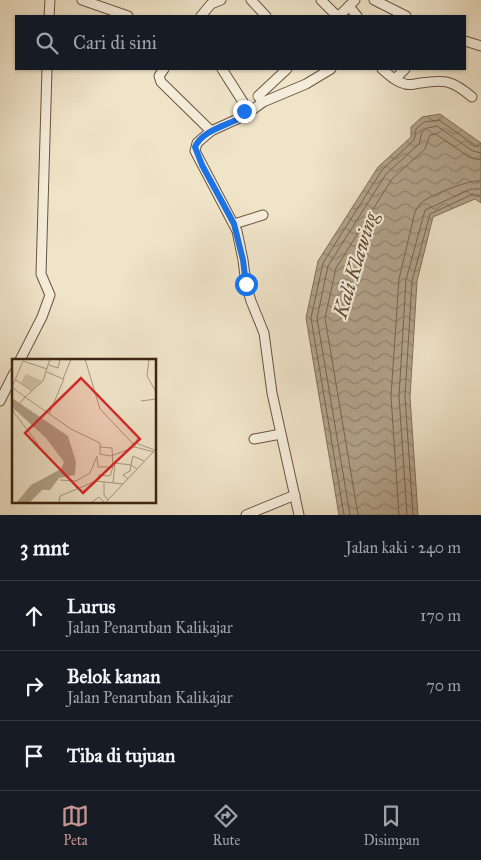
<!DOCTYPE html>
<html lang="id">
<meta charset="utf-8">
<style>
:root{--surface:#171b24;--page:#20242c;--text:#f1f3f6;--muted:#9ea1a6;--line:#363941;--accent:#c59692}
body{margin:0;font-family:"IM FELL Great Primer",serif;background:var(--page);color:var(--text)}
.stop{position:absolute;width:15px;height:15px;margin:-11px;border:4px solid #1a73e8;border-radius:50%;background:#fff}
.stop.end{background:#1a73e8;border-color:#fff;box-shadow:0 1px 5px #0008}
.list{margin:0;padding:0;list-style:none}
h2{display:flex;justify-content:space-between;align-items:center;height:65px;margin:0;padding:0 20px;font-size:21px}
h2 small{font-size:16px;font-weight:400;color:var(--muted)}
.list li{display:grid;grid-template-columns:32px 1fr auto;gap:15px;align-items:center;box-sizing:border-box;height:70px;padding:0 20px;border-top:1px solid var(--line)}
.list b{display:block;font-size:19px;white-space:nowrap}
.list p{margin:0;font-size:16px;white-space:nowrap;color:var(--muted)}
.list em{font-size:16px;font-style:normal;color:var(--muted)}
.icon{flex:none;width:28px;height:28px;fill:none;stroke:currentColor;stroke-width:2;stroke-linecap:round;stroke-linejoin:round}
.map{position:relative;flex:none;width:481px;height:515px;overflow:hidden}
.search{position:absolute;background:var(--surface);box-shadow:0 1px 4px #0004;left:15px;right:15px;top:15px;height:55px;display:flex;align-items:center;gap:12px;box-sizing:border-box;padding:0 18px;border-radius:0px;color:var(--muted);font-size:19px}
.sheet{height:275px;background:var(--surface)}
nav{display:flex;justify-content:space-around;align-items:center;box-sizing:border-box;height:70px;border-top:1px solid var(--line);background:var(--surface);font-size:14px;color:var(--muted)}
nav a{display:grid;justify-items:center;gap:2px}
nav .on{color:var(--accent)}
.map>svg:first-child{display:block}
</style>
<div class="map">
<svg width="481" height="515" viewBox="0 0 481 515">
<defs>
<pattern id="water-waves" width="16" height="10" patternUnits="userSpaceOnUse" patternTransform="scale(1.25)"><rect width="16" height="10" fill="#b2a28a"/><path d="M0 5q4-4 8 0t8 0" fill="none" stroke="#928470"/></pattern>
</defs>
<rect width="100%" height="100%" fill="#efe3c8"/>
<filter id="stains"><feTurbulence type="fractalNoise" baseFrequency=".004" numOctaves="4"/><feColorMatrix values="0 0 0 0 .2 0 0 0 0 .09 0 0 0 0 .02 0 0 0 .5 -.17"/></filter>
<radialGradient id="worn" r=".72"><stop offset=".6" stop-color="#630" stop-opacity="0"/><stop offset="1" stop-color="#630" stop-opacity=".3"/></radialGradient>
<path fill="url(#water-waves)" stroke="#83705a" d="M440,114L481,143V203L475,199L433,217L417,281L410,397L418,515H339L306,318L318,261L378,167L411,137V127L422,117Z"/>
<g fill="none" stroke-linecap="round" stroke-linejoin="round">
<g stroke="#78634e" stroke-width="1">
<path d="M344,515L311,318L323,263L382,170L414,140L416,129L424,122L439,120L476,146H481"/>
<path d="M350,515L317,318L328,266L386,174L419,144L422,132L427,128L437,126L473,151L481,153"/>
<path d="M358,515L325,318L336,268L392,179L425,149L430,135L436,134L469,157L481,160"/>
<path d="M399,515L391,396L399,279L415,212C417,208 419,205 422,202C431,195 470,179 481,181"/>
<path d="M407,515L399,396L406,280L425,210L471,189H481"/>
<path d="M413,515L405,397L412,281L430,214L473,194L481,197"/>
</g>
<g stroke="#6a5440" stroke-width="11">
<g id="minor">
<path d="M82,0L128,16"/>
<path d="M251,0L266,16"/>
<path d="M321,0L337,16"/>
<path d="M374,0L406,16"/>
<path d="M349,6L357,16"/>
<path d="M49,16L50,0"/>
<path d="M201,16L211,4L221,0"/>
<path d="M339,16L355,0"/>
<path d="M465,41L481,46"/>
<path d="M164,69L159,76L161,82L211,131"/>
<path d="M222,69L243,102L244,116L211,131L197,143L195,151L237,231L243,260L246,284L251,301L264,333L272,393L299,515"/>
<path d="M382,69C389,75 396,82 405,84C411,86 416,83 421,83C446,79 453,81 472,97"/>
<path d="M395,79L405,69"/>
<path d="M263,102L258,96L287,69"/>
<path d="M244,116L263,102L306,84L331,69"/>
<path d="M234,224L263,215"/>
<path d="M20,360L42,317L50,295L41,274L47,69"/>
<path d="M0,401L14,373"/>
<path d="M254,439L281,434"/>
<path d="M246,515L295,495"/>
</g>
</g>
<use href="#minor" stroke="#f5eddb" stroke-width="9"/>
</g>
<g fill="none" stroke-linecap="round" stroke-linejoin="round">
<path stroke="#1a73e8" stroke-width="6" d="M244,111V116C229,125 202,130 195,147L202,165L234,224L243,260L246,284"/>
</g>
<g text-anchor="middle" stroke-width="4.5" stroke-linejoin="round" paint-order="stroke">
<g font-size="20" font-style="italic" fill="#604a37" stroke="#f5eddb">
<text transform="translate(355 265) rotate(-73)" y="7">Kali Klawing</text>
</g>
</g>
<g transform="translate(12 359)">
<rect width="144" height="144" fill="#efe3c8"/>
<path d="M14,15L30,22L20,31L9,24Z" fill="#d1c3a9"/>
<path d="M0,39L56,77L64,103L63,116L47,119L38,131H30L18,143H5L19,126L49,110L52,103L34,79L0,48Z" fill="#b2a28a"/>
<path fill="none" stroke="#a89780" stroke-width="1" d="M38,0L31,22L13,38L59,70L88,84V95L99,97L123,88L142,93M73,0L88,50L124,88M137,0L135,17L144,33M37,6L46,9L48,0M35,13L51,20L59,0M4,21L20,32M129,42L144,40M0,51L26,85M0,54L13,38L0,28L11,2L35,10M37,55L52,20M120,72L126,79L124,82L126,85L143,91M85,98L86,108H101L100,89L88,88M103,104L119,106L118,112L111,116L116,120M125,110L119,106L121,97L132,102M86,116L98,117L101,108M48,121L64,122L78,114L85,97M92,123V136L96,141M101,124L103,105M47,143L48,137L84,122L111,125M80,143L87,138L92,143M94,143L144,90"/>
<path fill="#d62828" fill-opacity="0.15" stroke="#d62828" stroke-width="2.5" d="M69,19L128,80L71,134L13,74Z"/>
<rect width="144" height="144" fill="none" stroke="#3d2413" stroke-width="2.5"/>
</g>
<rect width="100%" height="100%" filter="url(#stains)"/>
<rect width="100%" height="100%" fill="url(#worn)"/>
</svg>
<div class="stop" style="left:246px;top:284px"></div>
<div class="stop end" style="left:244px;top:111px"></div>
<div class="search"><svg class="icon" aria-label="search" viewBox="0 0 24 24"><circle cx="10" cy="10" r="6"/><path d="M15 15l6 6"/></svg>Cari di sini</div>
</div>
<section class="sheet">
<h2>3 mnt<small>Jalan kaki · 240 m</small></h2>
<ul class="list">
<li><svg class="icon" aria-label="ahead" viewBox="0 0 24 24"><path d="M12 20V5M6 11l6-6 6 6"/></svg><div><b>Lurus</b><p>Jalan Penaruban Kalikajar</p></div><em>170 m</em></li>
<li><svg class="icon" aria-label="right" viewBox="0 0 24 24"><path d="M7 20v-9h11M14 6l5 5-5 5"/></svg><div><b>Belok kanan</b><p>Jalan Penaruban Kalikajar</p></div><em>70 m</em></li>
<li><svg class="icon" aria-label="arrive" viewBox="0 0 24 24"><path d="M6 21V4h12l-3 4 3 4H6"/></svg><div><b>Tiba di tujuan</b></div></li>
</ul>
</section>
<nav>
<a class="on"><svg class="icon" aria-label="map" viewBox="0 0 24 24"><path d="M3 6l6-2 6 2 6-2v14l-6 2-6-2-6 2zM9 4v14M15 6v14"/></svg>Peta</a>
<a><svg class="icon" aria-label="directions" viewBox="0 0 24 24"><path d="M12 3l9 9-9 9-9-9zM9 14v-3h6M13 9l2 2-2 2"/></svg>Rute</a>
<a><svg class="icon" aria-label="saved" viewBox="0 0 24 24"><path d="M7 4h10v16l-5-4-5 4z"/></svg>Disimpan</a>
</nav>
